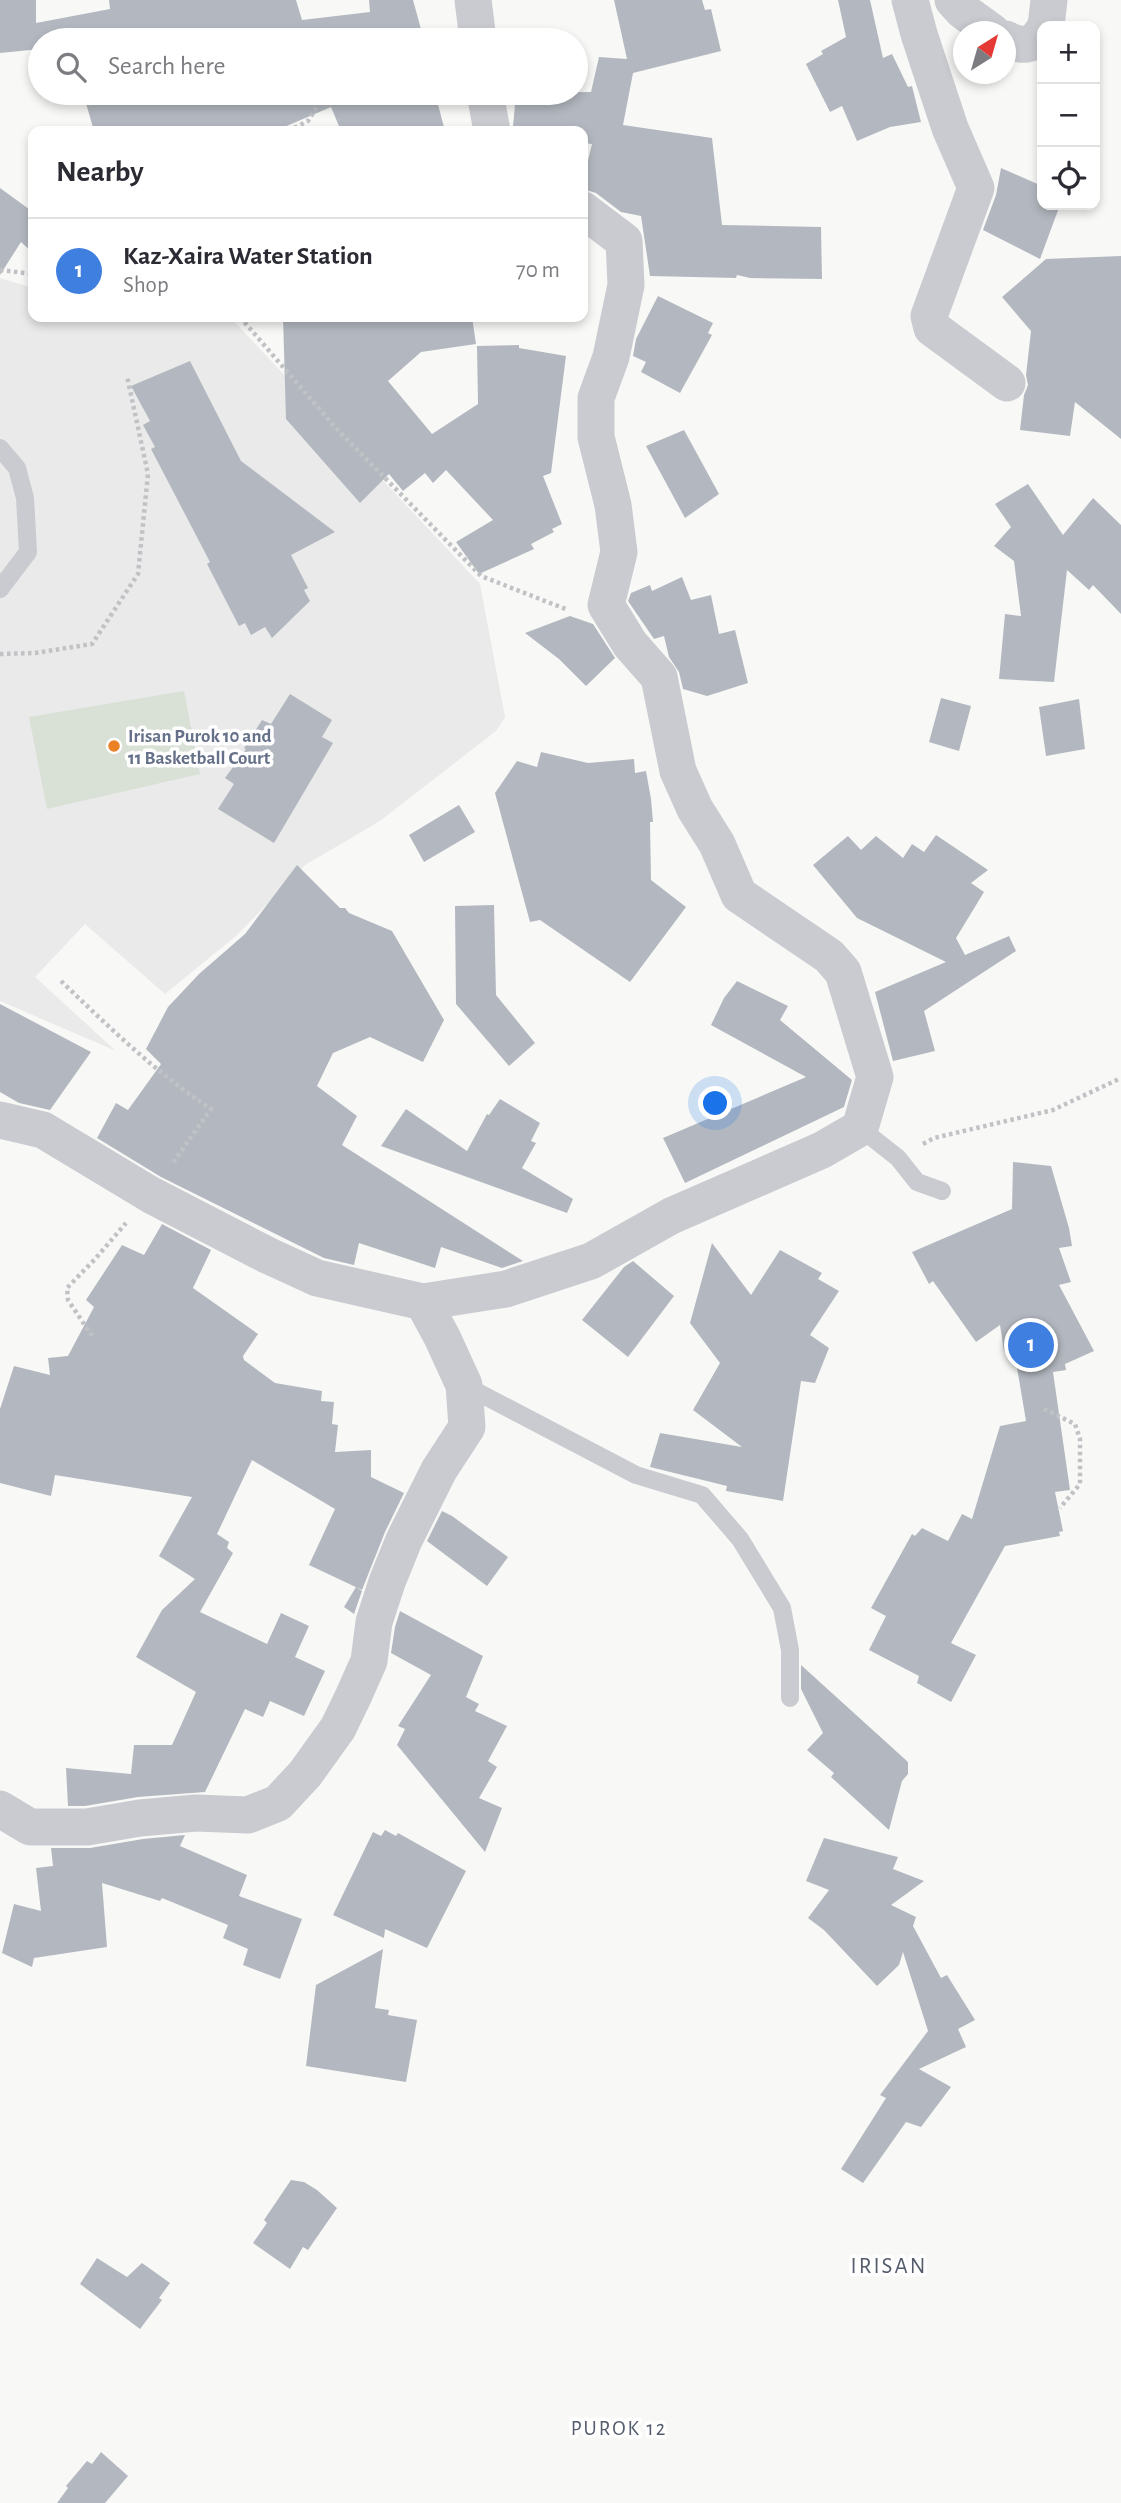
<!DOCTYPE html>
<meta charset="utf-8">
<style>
:root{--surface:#fff;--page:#f2f2f3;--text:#2b2b33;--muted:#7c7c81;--line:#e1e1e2;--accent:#1a73e8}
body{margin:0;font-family:"Alegreya Sans",sans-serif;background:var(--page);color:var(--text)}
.controls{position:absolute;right:21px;top:21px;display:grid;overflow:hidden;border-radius:14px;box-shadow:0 4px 10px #0003}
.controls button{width:63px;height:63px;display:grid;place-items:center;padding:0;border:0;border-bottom:2px solid var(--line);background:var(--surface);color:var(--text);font:35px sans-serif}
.compass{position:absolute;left:953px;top:21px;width:63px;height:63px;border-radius:50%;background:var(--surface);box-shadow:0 4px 10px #0003;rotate:37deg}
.you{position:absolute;left:716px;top:1104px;width:24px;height:24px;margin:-18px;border:5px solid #fff;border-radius:50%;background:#1a73e8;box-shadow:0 0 0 10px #1a73e833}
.badge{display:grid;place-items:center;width:46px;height:46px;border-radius:50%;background:var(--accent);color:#fff;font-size:23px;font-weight:700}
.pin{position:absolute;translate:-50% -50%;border:4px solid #fff;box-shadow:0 2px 7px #0006}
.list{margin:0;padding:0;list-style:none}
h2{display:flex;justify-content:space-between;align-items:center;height:91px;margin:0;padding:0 28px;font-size:30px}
h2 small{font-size:23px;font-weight:400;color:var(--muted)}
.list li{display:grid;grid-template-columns:46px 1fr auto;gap:21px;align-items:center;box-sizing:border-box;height:105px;padding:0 28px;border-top:2px solid var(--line)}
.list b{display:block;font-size:26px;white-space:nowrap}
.list p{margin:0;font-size:23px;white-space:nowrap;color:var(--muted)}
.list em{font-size:23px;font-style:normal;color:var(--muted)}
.icon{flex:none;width:38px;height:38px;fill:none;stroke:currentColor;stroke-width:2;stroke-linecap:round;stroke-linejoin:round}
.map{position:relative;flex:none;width:1121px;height:2503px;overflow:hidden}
.search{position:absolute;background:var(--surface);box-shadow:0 4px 10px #0003;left:28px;top:28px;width:560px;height:77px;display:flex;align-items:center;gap:18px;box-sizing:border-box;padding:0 24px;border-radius:38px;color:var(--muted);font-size:26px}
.panel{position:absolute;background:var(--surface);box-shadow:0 4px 10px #0003;left:28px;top:126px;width:560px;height:196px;border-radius:14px}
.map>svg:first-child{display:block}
</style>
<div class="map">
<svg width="1121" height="2503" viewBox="0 0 1121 2503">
<rect width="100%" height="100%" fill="#f8f9f6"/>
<path fill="#e9eae9" d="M0,278L33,288V317H230L480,584L505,717L496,731L380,821L305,865L237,935L165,994L85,924L35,977L116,1051L0,1001Z"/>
<path fill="#d9e1d7" d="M184,691L200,774L47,809L29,717Z"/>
<g fill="#b3b8c0">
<path d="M0,0H36V23L110,9L109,0H296L302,20L370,12L369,0H413L424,40H40V49L0,53Z"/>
<path d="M614,0H702L705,10L711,9L721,51L633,73L623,125L712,138L722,225L821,227L822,279L750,278L737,275L736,278L650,276L641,216L621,212L596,193L583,189V181L592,144L583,143V131H526L527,129L513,127L516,93L591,92L599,57L627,59Z"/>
<path d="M838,0H870L883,58L892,54L908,87L912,86L921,122L890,127L857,141L842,106L830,112L806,64L823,54L821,51L846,37Z"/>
<path d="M83,93H435L445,131H341L331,107L275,131H94Z"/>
<path d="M1001,168L1042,186V205H1060L1040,259L983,230L996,195Z"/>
<path d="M0,188L33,212V253L21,242L0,275Z"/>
<path d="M1121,256V439L1075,402L1070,436L1020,430L1024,395L1028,385L1026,375L1031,331L1002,297L1046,259Z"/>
<path d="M658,296L713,323L708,333L712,335L680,393L641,372L646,362L633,356L636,339Z"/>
<path d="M283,317H472L476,344L421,352L388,381L432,434L478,404L477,346L519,345V348L566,356L551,473L543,476L562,524L552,529L554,532L531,544L534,549L479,574L456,542L493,520L446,470L433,483L425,473L403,491L389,474L360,503L286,419Z"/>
<path d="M190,361L241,461L335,532L291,555L308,588L304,590L310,601L272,638L265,627L251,635L245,623L239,626L207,564L210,562L151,449L155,447L143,425L150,421L131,386Z"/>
<path d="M684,430L719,494L685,518L646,446Z"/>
<path d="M1028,484L1063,535L1093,498L1121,525V614L1093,585L1089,590L1067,570L1054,682L999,679L1005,614L1021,616L1014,561L994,546L1011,527L995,504Z"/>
<path d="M682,577L691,600L711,595L719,634L735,630L748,683L707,696L683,689L679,672L669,657L664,636L654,639L628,601L631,593L650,585L652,591Z"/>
<path d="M570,616L593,624L615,658L586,686L559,659L525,633Z"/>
<path d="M290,694L332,720L322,737L333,743L274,843L218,809L234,784L225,778L246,749L244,748L262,720L271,724Z"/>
<path d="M941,698L971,706L959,751L929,742Z"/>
<path d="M1079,699L1085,749L1046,756L1039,707Z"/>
<path d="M541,752L588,763L634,759L635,773L646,771L651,799L653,822H650L651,880L686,907L630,982L540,920L530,922L495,793L517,761L537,767Z"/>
<path d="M459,805L475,832L424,862L409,835Z"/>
<path d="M936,835L988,870L971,883L984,892L956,938L965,955L1009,936L1016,951L924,1011L935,1051L893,1061L875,992L946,962L857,918L813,865L848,836L861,850L876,836L903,858L912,844L924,852Z"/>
<path d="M297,865L340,908H345L349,913L392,931L444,1020L423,1062L370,1037L333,1053L317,1086L357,1116L342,1145L523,1261L502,1268L441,1247L435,1268L359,1243L354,1265L324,1258L161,1177L97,1138L116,1103L128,1110L161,1064L146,1049L168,1007L199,974L245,934Z"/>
<path d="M494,905L496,995L535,1043L509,1066L456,1004L455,906Z"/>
<path d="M737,981L788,1006L780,1020L852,1080L844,1107L685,1183L663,1138L806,1077L711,1025L724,998Z"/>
<path d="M0,1004L91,1052L50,1110L19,1103L0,1092Z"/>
<path d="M500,1099L540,1123L531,1141L536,1143L522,1168L573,1199L567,1213L381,1146L406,1109L467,1151L487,1114L489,1115Z"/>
<path d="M1013,1162L1051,1166L1069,1228L1072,1246L1059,1248L1071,1282L1059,1285L1094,1351L1065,1364L1066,1370L1053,1372L1070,1490L1055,1492L1063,1531L1059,1532L1060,1536L1005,1546L951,1643L976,1655L951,1702L917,1683L919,1676L869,1650L886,1616L871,1608L912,1534L915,1536L922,1528L948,1541L962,1514L972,1519L1000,1426L1026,1421L1014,1350L1004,1351L1000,1325L976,1342L933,1281L929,1284L912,1252L1012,1209Z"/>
<path d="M162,1224L211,1250L193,1288L258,1334L243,1356L244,1360L275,1383L322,1391L321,1401L334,1402L332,1424L338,1425L335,1452L371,1450V1477L404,1493L385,1532L362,1590L309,1565L335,1509L252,1460L217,1534L229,1542L227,1548L233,1553L200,1612L267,1644L281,1613L309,1626L295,1657L325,1671L304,1716L270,1701L263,1717L245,1709L205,1792L138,1797L85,1806H68L66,1768L131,1774L134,1745H172L196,1692L136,1657L162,1610L195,1579L159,1556L192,1497L55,1475L51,1496L0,1483V1409L14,1366L50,1375L48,1358L68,1356L94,1307L86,1300L122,1245L144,1255Z"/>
<path d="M712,1243L751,1295L780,1250L822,1273L818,1279L839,1291L810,1335L829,1348L815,1383L801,1381L783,1501L726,1491L727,1486L650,1467L660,1433L742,1447L693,1410L720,1363L690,1323Z"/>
<path d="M633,1261L674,1296L628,1357L582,1320L624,1267Z"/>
<path d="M442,1511L452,1516L508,1557L487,1586L427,1541Z"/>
<path d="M356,1587L362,1591L354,1614L344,1607Z"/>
<path d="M400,1611L483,1656L466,1697L479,1704L475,1711L507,1726L488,1761L497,1767L479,1798L502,1808L485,1852L397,1745L405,1729L398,1726L431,1675L391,1653L395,1627Z"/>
<path d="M801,1665L908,1762V1774L902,1781L889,1830L831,1777L834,1773L807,1750L823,1733L801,1689Z"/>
<path d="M385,1830L396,1836L398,1833L466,1871L427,1948L385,1929L384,1938L333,1915L373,1832L381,1836Z"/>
<path d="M185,1835L180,1846L247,1875L239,1896L302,1919L280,1979L243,1965L248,1949L223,1938L228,1925L162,1898L160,1901L102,1883L107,1947L34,1958L32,1967L2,1953L14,1904L41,1911L36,1868L53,1866L51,1848H90L143,1839Z"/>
<path d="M824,1838L898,1857L893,1869L924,1881L891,1905L916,1917L913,1926L941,1978L947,1975L975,2020L958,2029L966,2047L919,2069L951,2087L921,2127L906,2122L863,2183L841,2169L886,2098L880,2095L928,2031L903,1952L899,1965L877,1986L824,1930L808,1918L829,1890L806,1881Z"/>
<path d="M383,1949L375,2008L389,2010L388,2015L417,2020L406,2082L306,2066L316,1985Z"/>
<path d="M291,2180L304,2182L317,2190L337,2208L308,2250L303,2247L290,2269L253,2243L267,2223L264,2220Z"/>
<path d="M97,2258L127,2277L142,2263L170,2283L159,2298L162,2300L140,2329L80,2284Z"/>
<path d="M101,2452L128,2476L105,2503H57L68,2488L66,2486L87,2461L92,2464Z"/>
</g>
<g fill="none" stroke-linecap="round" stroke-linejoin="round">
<g stroke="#c0c2c5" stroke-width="4.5" stroke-dasharray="3.5 3.5" stroke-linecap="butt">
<path d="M288,131L308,121L321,100"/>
<path d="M0,270L33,274"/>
<path d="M240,317L334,426L481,576L568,610"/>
<path d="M0,654L35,653L92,644L138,574L148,474L127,376"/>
<path d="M61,981C109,1027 155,1072 211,1109L172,1164"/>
<path d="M923,1144L934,1138L1053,1110L1121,1078"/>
<path d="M92,1336L68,1300L67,1288L96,1258L126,1223"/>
<path d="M1044,1409L1075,1424L1080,1439V1484L1060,1508"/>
</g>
<g stroke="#c9cbd0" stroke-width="18">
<path d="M0,448L17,468L25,498L28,552L0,589"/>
<path d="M860,1128L898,1158L917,1182L942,1191"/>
<path d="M464,1385L636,1475L702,1495L740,1539L782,1608L790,1650V1698"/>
</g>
<g stroke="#c9cbd0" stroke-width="37">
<path d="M473,0L478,40"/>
<path d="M910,0L919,34L950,128L976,188L929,316L932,328L1007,383"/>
<path d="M953,0L963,11L992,32"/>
<path d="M1046,26L1049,0"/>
<path d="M1006,39C1020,47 1033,47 1042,32"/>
<path d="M485,93L492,131"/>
<path d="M0,1120L43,1130L151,1195L267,1255L317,1278L423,1302L506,1289L591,1261L671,1216L822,1150L860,1128L875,1077L843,972L829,956L739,895L717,844L695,809L678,771L659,677L630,644L606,605L619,552L613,505L596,437V398L611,357L626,285L624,241L583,210"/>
<path d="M0,1809L30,1827H87L140,1818L196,1813L248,1815L278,1803L305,1774L338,1728L353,1697L369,1661L374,1622L387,1582L404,1540L439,1470L467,1427L464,1385L442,1337L423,1302"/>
</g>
</g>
<circle fill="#eb8124" stroke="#fff" stroke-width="2.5" cx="114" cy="746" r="7"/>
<g text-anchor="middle" stroke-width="7" stroke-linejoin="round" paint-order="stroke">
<g font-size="19" font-weight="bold" fill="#667189" stroke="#fff" text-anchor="start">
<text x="128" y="742">Irisan Purok 10 and<tspan x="128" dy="22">11 Basketball Court</tspan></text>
</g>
<g font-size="21" letter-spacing="2" fill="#555d6d" stroke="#fff">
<text x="619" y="2435">PUROK 12</text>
</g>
<g font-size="23" letter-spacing="2" fill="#555d6d" stroke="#fff">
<text x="889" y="2273">IRISAN</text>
</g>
</g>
</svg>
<div class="controls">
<button>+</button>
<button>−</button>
<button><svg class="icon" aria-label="locate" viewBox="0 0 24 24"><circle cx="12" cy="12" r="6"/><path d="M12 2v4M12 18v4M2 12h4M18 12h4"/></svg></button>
</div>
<svg class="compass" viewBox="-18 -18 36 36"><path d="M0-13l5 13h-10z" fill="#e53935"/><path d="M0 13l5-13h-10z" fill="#7c7c81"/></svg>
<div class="you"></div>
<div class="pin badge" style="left:1031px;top:1345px;background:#3f7fe0">1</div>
<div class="search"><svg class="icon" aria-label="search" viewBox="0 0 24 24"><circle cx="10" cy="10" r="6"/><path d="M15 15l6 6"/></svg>Search here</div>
<section class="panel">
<h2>Nearby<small></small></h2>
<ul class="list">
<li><span class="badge" style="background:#3f7fe0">1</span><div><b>Kaz-Xaira Water Station</b><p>Shop</p></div><em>70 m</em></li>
</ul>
</section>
</div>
